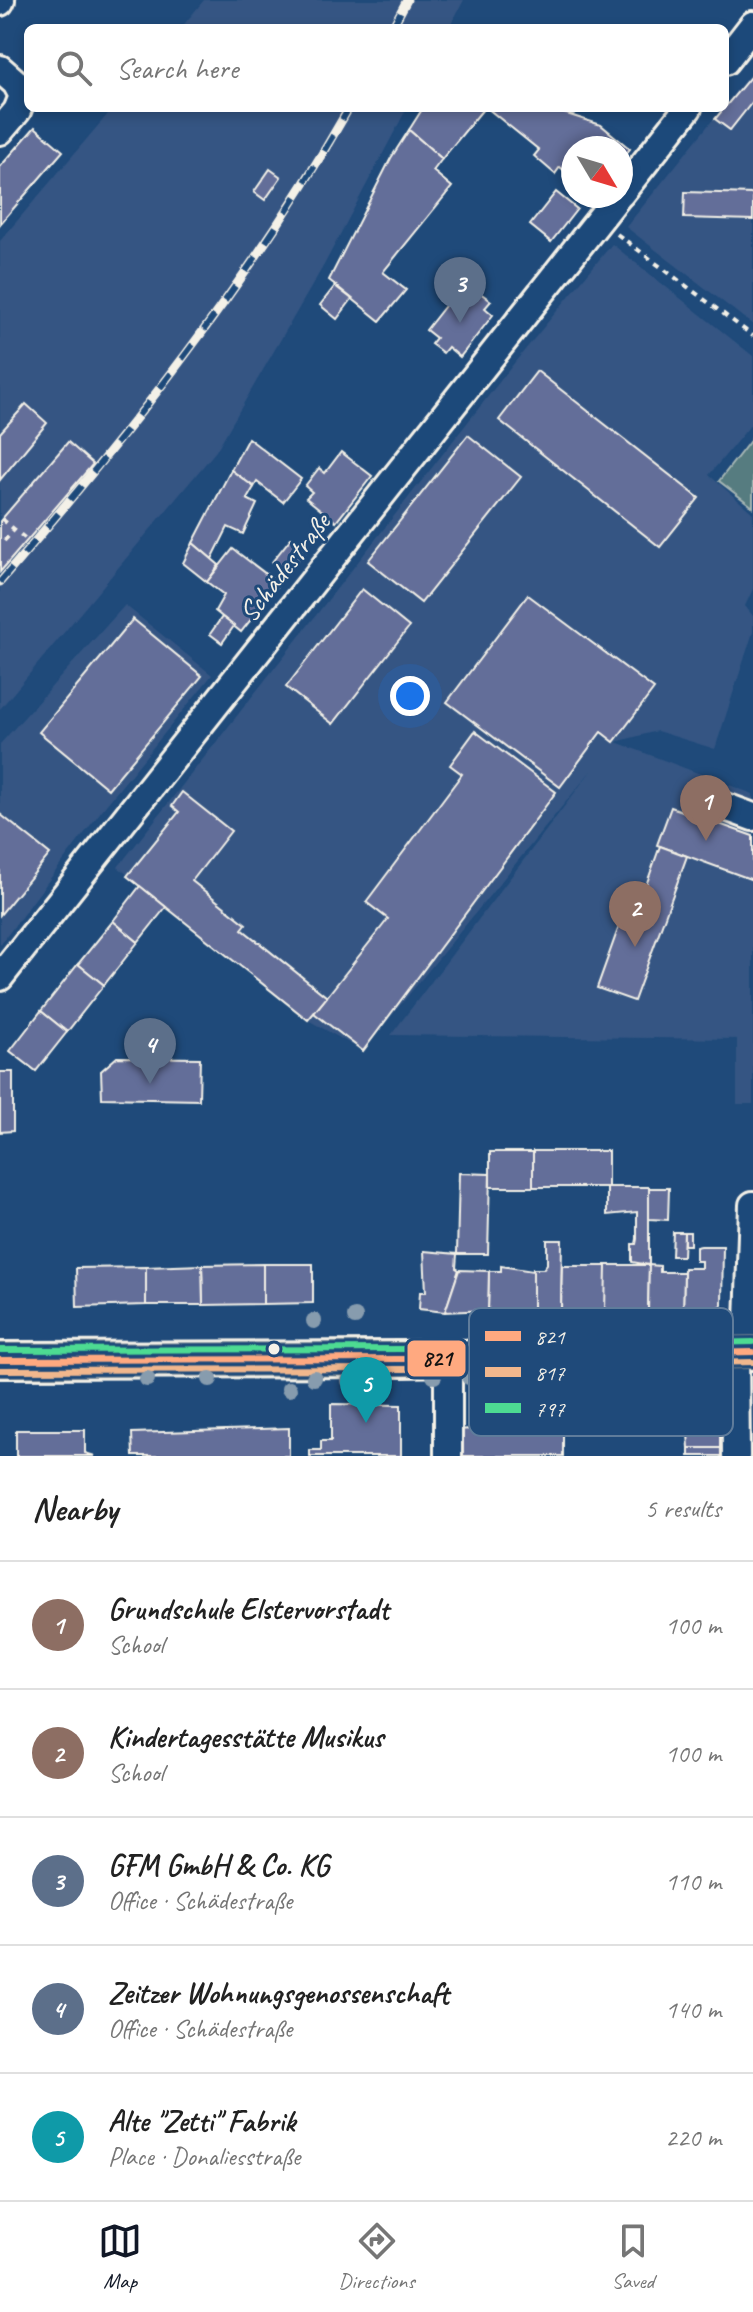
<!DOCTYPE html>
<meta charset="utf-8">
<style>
:root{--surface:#fff;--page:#f2f2f2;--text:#222;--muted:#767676;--line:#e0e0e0;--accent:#111827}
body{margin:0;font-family:Caveat,sans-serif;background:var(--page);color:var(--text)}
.compass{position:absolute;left:561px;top:136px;width:72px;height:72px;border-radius:50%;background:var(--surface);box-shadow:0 4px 12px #0003;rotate:128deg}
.you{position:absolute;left:410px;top:696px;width:28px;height:28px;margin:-20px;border:6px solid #fff;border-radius:50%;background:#1a73e8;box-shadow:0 0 0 12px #1a73e833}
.badge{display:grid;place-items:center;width:52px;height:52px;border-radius:50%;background:var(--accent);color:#fff;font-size:26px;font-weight:700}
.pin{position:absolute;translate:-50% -66px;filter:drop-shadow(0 2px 4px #0008)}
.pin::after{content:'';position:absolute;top:42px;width:28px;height:24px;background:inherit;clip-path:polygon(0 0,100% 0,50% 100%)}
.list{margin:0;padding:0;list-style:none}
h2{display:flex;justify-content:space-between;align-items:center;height:104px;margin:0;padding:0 32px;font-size:34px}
h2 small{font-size:26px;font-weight:400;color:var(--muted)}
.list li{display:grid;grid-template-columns:52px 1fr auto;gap:24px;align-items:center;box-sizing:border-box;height:128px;padding:0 32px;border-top:2px solid var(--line)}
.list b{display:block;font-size:30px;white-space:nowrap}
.list p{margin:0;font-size:26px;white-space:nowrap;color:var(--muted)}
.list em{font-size:26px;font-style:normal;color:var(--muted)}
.icon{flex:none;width:44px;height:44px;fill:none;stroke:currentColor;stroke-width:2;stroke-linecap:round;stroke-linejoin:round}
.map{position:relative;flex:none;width:753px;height:1456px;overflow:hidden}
.search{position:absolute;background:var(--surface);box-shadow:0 4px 12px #0003;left:24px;right:24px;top:24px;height:88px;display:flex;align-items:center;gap:20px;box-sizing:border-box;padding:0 28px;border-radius:12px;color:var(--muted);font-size:30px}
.sheet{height:744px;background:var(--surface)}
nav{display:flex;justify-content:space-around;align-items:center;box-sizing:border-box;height:112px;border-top:2px solid var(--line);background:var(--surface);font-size:22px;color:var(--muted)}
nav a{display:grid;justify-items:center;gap:4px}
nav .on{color:var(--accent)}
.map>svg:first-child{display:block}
</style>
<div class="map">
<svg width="753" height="1456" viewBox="0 0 753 1456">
<rect width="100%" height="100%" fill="#1f4a7a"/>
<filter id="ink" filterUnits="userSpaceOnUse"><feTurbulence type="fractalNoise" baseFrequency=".0125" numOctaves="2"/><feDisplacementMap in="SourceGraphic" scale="16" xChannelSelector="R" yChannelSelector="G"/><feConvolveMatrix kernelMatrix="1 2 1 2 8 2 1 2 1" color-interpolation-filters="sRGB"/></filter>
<g filter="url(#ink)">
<g fill="#345583">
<path d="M204,0H464L449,28H181Z"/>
<path d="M753,70V325L626,227Z"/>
<path d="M113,108H407L324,265L216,451L0,709V241Z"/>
<path d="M612,244L753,356V422L709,475L753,513V589L745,606L753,616V632L715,749L657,731L616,742L753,794V1104H737V1039L391,1035L591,771L363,1051L308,1020L118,867L515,362Z"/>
<path d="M125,605L212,675L102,810L0,945V744Z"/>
</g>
<path fill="#577b80" stroke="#a6b6b4" stroke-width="2" d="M753,437V507L719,481Z"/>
<g fill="#646e99" stroke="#f4f1e8" stroke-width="2">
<path d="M750,77L753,79V101L730,130L715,119Z"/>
<path d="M423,108H484L442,159L409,130Z"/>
<path d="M487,108H548L601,125L630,149L621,160V148H573V178L560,167L555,174L534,156L539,150Z"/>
<path d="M35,127L63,151L0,224V167Z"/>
<path d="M409,130L442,159L433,171L452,187L383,272L406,290L380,321L329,280L391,158Z"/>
<path d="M270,169L281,177L265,200L254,192Z"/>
<path d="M556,192L577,209L551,242L530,225Z"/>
<path d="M685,192L753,194V220L684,218Z"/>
<path d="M335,286L352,299L337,319L320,305Z"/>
<path d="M460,287L470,295L475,289L491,301L485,308L493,315L460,357L448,347L443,353L431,344L436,338L426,330Z"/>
<path d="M537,371L699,498L660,547L499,420Z"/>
<path d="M26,404L47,423L0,480V433Z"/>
<path d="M468,435L521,477L421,603L368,561Z"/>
<path d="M248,438L301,479L283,502L257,482L254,487L231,470Z"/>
<path d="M68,442L93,464L0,572V521Z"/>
<path d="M341,452L372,476L336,522L306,498L312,492L305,486L319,468L325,473Z"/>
<path d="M231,470L254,487L247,499L257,504L243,534L228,527L212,559L193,543Z"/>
<path d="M291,538L306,550L286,574L272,562Z"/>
<path d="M193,543L219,565L207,582L183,563Z"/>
<path d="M233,549L279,584L241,632L215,611L224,595L207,582Z"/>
<path d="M362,589L409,627L333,724L286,687Z"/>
<path d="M528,595L654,689L614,742L601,732L560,787L447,702Z"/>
<path d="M222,617L234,626L222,643L210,634Z"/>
<path d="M133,619L202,676L108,789L39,732Z"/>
<path d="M475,731L556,792L363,1051L314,1013L388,919L366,902L462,774L450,765Z"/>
<path d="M182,792L231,831L192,881L246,924L242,929L327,997L308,1020L127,876L179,812L172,806Z"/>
<path d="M671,807L753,836V880L657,845Z"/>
<path d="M0,814L50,854L0,915Z"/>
<path d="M660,846L687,856L634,1001L597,988L627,904L638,908Z"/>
<path d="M140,886L166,907L138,942L113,921Z"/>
<path d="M113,921L138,942L104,985L78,964Z"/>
<path d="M78,964L104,985L67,1032L41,1011Z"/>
<path d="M41,1011L67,1032L36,1071L10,1051Z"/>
<path d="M117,1057L200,1058L199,1100L102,1098L101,1071Z"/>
<path d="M0,1072H13V1131L0,1132Z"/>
<rect x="533" y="1151" width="75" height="36"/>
<rect x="490" y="1152" width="43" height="35"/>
<path d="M459,1173L490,1174L488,1254H457Z"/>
<path d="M607,1187H649V1265L632,1262V1244H636L637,1239V1212L607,1215Z"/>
<path d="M649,1188H669L668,1220L649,1219Z"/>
<path d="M673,1232H684L683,1256H672Z"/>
<rect x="684" y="1232" width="6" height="13"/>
<path d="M547,1240H562L561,1310H533V1269H543L547,1264Z"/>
<path d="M701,1246H723L722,1305L708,1315L683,1311L684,1268H701V1261H696V1247Z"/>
<path d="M424,1251L457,1254L456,1268L459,1270L445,1312L419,1309L420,1292H426Z"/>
<path d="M263,1264H313V1303L263,1304Z"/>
<path d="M263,1264V1304L203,1305L202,1265Z"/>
<path d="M202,1265L203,1305H146V1267Z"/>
<path d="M605,1265H649L648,1311H605Z"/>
<path d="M649,1265L660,1266V1272H684L683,1311H648Z"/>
<path d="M501,1266L533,1271V1310H488L489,1271H501Z"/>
<path d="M562,1266H606L605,1311L561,1310Z"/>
<path d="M146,1267V1305L77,1307L76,1268Z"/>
<path d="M459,1270L489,1271L488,1310L445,1312Z"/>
<path d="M670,1389L715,1390L720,1396V1448H689L688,1433L671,1434Z"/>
<path d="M331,1404L401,1405V1456H310V1450H321V1441H331Z"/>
<path d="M563,1425V1456H454L453,1430Z"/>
<path d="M289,1428V1456H133L132,1433Z"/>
<path d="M16,1430H85V1453L95,1456H16Z"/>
<rect x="689" y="1448" width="34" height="8"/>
</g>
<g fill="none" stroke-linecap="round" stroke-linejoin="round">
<g stroke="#f4f1e8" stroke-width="32">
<g id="minor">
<path d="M0,2L1,0"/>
<path d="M725,61L753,25"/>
<path d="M0,69L16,83L23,96L17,111L0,131"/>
<path d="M621,193L688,108"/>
<path d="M699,797L753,817"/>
<path d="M0,977L618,196"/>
<path d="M748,1352L753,1205"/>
<path d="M735,1353L736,1456"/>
<path d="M448,1456V1358"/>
</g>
</g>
<g stroke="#f4f1e8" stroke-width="40">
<path id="major" d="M0,1360L404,1359L753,1352"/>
</g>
<g stroke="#f4f1e8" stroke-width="4" stroke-dasharray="6 6" stroke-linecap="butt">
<path d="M617,234L753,336"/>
<path d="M2,519L27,540"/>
<path d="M4,541L15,529"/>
</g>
<use href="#minor" stroke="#1f4a7a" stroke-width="26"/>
<use href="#major" stroke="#6b7d8b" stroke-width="34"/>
<g stroke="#f4f1e8" stroke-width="9">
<g id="rail">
<path d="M392,28L407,0"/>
<path d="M0,582C128,434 252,279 349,108"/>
</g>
</g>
<use href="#rail" stroke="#1f4a7a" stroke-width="6" stroke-dasharray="18" stroke-linecap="butt"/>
<g stroke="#1f4a7a" stroke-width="12">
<path id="bus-1" d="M0,1360L404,1359L753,1352"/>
</g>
<g stroke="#1f4a7a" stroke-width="12">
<path id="bus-2" d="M0,1370L404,1369L753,1362"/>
</g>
<g stroke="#1f4a7a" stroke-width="12">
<path id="bus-3" d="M0,1350L404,1349L753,1342"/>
</g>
<use href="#bus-1" stroke="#ffa980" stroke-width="6"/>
<use href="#bus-2" stroke="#f1b78d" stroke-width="6"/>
<use href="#bus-3" stroke="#4ddb92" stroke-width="6"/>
</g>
<g fill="#879cae">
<circle cx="355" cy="1317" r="8"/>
<circle cx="314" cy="1321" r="8"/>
<circle cx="434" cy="1376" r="8"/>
<circle cx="469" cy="1377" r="8"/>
<circle cx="314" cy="1378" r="8"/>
<circle cx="147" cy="1379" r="8"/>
<circle cx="210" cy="1379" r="8"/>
<circle cx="349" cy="1381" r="8"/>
<circle cx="289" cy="1389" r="8"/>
</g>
</g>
<circle fill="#f4f1e8" stroke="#1f4a7a" stroke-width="3" cx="274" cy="1349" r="7"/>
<g text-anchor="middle" stroke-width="6" stroke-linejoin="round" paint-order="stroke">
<g font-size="28" fill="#f4f1e8" stroke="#1f4a7a">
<text transform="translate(284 567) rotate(-52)" y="10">Schädestraße</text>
</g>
</g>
<rect x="469" y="1308" width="264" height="128" rx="12" fill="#1f4a7a" stroke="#5f7c9b" stroke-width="2"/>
<rect x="485" y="1331" width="36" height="10" fill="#ffa980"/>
<rect x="485" y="1367" width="36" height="10" fill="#f1b78d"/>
<rect x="485" y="1403" width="36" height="10" fill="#4ddb92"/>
<g font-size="22" fill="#f4f1e8">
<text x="535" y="1344">821</text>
<text x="535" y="1380">817</text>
<text x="535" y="1416">797</text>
</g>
<rect stroke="#1f4a7a" stroke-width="3" x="406" y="1339" width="61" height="39" rx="8" fill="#ffa980"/>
<g font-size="22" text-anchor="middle" font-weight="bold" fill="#111">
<text x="437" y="1366">821</text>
</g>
</svg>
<svg class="compass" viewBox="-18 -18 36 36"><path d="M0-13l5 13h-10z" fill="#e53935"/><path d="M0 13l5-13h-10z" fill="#767676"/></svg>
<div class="you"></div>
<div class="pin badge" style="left:706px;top:841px;background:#8d6e63">1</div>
<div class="pin badge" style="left:635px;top:947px;background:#8d6e63">2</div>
<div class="pin badge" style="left:460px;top:323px;background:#5c6f8a">3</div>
<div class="pin badge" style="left:150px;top:1084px;background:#5c6f8a">4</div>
<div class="pin badge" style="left:366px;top:1423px;background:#0f9aa8">5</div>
<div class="search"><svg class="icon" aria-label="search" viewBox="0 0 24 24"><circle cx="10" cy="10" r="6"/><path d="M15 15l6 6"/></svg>Search here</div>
</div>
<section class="sheet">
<h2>Nearby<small>5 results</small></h2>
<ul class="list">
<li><span class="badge" style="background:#8d6e63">1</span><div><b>Grundschule Elstervorstadt</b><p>School</p></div><em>100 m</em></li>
<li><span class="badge" style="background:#8d6e63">2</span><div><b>Kindertagesstätte Musikus</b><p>School</p></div><em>100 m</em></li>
<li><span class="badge" style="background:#5c6f8a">3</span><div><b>GFM GmbH &amp; Co. KG</b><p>Office · Schädestraße</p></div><em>110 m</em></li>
<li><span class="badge" style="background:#5c6f8a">4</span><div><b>Zeitzer Wohnungsgenossenschaft</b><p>Office · Schädestraße</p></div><em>140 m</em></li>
<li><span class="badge" style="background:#0f9aa8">5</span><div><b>Alte &quot;Zetti&quot; Fabrik</b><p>Place · Donaliesstraße</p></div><em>220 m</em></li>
</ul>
</section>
<nav>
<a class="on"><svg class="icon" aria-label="map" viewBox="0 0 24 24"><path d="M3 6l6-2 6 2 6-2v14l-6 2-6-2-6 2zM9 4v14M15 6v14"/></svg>Map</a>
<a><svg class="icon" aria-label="directions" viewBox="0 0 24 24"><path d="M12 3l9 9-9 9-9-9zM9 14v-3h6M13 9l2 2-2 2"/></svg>Directions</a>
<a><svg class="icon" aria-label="saved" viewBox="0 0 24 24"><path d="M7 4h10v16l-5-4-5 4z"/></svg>Saved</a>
</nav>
